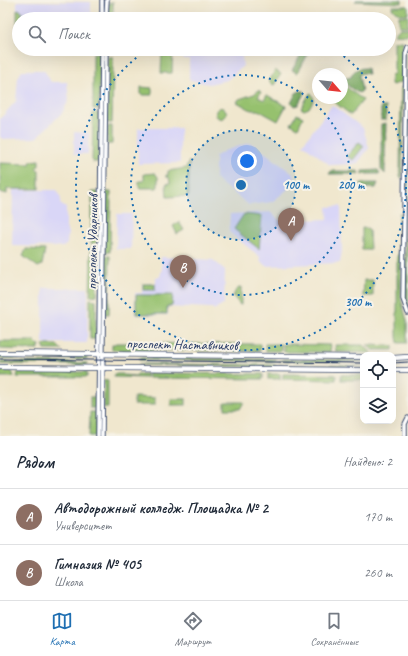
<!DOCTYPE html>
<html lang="ru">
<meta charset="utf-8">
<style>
:root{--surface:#fff;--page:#f2f2f3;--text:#1f2937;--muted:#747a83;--line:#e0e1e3;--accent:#1f6fb2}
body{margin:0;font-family:Caveat,sans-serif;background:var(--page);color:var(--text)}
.controls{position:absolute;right:12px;bottom:12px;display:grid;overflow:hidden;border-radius:8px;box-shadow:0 4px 16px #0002}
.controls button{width:36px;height:36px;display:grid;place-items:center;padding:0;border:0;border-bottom:1px solid var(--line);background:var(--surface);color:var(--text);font:20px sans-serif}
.compass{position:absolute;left:312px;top:68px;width:36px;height:36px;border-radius:50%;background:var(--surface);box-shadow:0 4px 16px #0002;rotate:118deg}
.you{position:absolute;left:247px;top:161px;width:14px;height:14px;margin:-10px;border:3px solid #fff;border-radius:50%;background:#1a73e8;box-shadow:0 0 0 6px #1a73e833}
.badge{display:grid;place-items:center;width:26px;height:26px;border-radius:50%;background:var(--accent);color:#fff;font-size:13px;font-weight:700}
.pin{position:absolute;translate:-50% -33px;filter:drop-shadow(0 1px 2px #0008)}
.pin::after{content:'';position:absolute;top:21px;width:14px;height:12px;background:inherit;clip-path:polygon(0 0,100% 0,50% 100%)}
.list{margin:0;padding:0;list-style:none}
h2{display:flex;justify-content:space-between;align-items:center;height:52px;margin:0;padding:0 16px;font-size:17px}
h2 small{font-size:13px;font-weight:400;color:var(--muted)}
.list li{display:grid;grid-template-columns:26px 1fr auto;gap:12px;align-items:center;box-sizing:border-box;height:56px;padding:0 16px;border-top:1px solid var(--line)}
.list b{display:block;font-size:15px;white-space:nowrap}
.list p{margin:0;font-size:13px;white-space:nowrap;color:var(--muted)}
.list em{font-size:13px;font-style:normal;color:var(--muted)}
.icon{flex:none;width:22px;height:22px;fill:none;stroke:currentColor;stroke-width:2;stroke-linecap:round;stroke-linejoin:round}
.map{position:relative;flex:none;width:408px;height:436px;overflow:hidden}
.search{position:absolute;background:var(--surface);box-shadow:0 4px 16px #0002;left:12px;right:12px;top:12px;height:44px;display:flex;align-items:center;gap:10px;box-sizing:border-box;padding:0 14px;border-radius:22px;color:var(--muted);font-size:15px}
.sheet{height:164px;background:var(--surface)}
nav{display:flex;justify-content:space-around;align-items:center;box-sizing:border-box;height:56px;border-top:1px solid var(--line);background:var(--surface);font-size:11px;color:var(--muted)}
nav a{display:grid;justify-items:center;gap:2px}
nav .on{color:var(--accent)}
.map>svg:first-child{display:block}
</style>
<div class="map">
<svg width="408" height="436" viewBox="0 0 408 436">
<rect width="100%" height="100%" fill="#f7f3e8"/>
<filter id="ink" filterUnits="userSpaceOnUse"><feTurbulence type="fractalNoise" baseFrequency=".025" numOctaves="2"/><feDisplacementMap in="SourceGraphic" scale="8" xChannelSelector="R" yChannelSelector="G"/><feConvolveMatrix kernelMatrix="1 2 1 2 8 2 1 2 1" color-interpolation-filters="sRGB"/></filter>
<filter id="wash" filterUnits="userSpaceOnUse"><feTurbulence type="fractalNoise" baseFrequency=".012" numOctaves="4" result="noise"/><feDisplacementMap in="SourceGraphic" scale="16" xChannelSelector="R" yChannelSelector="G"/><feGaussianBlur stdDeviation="0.9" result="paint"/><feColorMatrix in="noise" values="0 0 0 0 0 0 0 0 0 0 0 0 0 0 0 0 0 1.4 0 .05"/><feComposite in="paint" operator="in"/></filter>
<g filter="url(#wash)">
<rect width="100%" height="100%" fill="#f0e7ce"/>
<g fill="#d9d6f7">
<path d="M19,1L91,2V19H19V45L17,42V2Z"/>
<path d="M184,49H245L242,55L243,66L227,80L209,84L189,80V59H183Z"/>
<path d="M22,70H44L51,82H67L69,100L62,113L36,138L3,139L0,137V119L16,101L18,78Z"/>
<path d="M332,105L363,128L369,148L357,164L330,165L303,144Z"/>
<path d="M138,128H180V163L138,164Z"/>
<path d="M74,132L89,133L88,154H74Z"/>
<path d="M249,143L255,145L293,174L294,179L288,189L272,202L249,205L215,179V157L224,151Z"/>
<path d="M13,190H57L61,199L60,204L66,208V228L68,233L67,244L63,247L12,246Z"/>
<path d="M341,206L342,251L340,263L267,266L260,261V257L229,232L230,214L270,212L280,221L328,219L327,207Z"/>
<path d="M117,214H132L131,249H116Z"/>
<path d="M161,257L213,260L225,270L224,304L215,310L212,308L190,307L188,308L168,307V315H135V293H142V284L156,283V277H160L162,269Z"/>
<path d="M43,288H88L87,343H43Z"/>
</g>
<g fill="#96c16e" stroke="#587866">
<path d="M357,0H402V3L355,1Z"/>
<rect x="108" y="3" width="5" height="16"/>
<path d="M392,6H408V14H399L392,8Z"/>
<path d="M19,9L22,12V19H19V45L17,42V10Z"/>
<rect x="399" y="16" width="9" height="10"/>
<path d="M399,28H408L407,35L394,34Z"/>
<path d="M394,41H403L402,82L392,85L391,84V76L394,74Z"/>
<path d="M162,50H173L172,73H161Z"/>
<path d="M93,53H100L99,109H93Z"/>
<path d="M408,53V308L405,299Z"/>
<path d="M108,57H113L112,123H107Z"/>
<path d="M275,70L281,74L274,85L269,82Z"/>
<path d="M342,84L363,100L351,115L329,98H342Z"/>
<path d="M403,86V87L402,178L400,177L401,88Z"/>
<path d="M141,87L152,88V95H141Z"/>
<path d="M259,90L261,92L258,97L264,100L267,95L286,106L278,121L258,110H251L237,102L239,99L254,94Z"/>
<path d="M310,93L312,94L314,99L309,108L304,110L301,108Z"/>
<circle cx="221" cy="113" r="5.5"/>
<path d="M93,113H99L98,162H92Z"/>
<path d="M297,114L303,117L298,128L291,124Z"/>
<path d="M108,126H112V144H107Z"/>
<path d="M359,142L364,146L353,160L347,156Z"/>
<path d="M39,160V165L36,169L39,170V189H7V194L0,192V163L30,164L31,161Z"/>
<path d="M189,161V196L167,197L166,184L170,183L169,177H166V175H168V171L186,168Z"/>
<path d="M155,173L158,177V186L157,188H139V181H144V174Z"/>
<rect x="92" y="192" width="6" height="12"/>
<path d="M106,192H111L110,252H105Z"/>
<path d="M91,207H98V241L95,243L91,244Z"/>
<path d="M399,213H402V246L399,245Z"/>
<path d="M244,214L262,216L259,249L234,229Z"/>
<path d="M179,222L184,230L177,234L173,226Z"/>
<path d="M362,228L369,229L370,250H362Z"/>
<path d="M91,247H95L97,249V295L90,296Z"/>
<path d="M26,249L45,250L42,265L38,267L23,256Z"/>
<path d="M401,251V299L407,321V343H398L397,337V256Z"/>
<path d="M105,256H110L109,314H104Z"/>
<path d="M364,280H373V296H363Z"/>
<rect x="143" y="284" width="12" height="6"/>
<path d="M241,287V305H240L233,296L236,290Z"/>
<path d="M136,295H173L172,306H167V314H136Z"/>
<path d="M90,299L96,300V339H90Z"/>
<path d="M0,341H35V343L40,345L38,350L0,349Z"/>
<path d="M116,343L260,344V351L112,350V345Z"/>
<path d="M265,344H281V351H266Z"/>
<path d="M283,344L331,345L330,352H284Z"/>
<path d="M43,345H57L62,350H45Z"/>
<path d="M335,345H364L372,353L336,352Z"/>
<path d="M367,345L393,346V350H373Z"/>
<path d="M0,356L87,357V359L0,358Z"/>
<path d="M139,358L276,359V361L139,360Z"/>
<path d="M283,359L363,360V362L278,361H283Z"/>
<path d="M0,362L87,363V365L0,364Z"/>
<path d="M139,364L276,365V367L139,365Z"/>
<path d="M278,365L363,366V367H283V365Z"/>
<path d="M0,371H12L14,377H0Z"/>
<path d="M18,372H87V377H17Z"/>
<path d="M148,373L263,374V379L148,378Z"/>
<path d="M114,374H123V375L137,376V374H146V378L114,377Z"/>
<rect x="268" y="374" width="12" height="5"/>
<path d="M283,374L336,375V380L283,379Z"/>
<rect x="341" y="375" width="22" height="5"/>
<path d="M104,380L108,381V408H104Z"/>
<rect x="90" y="397" width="6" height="11"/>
<path d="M134,397L155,398V405H134Z"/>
<rect x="171" y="399" width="15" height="6"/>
<path d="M225,402H244L240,409H225Z"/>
<path d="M90,412H96V436H89Z"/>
</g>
<g fill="#78a761" stroke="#4a6b60">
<path d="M303,54H306L307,56L299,71L297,73L292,70L300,56Z"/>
<path d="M367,68L368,74L362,73L359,75L362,91L359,93C354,91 347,85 342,81L343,79L351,77C354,69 358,68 367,68Z"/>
<path d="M300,91H303L305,92L298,105L294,106L291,103L296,93Z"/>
<rect x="381" y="107" width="5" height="13"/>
<path d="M386,123L385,174L381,170V124Z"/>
<path d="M378,170L380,174H362V171Z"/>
<path d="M331,171H358L359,174H329Z"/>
<path d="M361,183H378L376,188H361Z"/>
</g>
</g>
<g filter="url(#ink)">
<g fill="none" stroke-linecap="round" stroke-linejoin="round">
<g stroke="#3b4b6f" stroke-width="5.5">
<g id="minor">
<path d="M102,19V0"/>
<path d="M106,19L107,0"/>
<path d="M408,47L406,53L403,299L408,313"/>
<path d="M98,436L102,49"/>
<path d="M102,436L106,49"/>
<path d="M405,436V424L408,418"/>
</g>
</g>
<g stroke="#3b4b6f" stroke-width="6">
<g id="major">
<path d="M0,353L363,357"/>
<path d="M393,358L408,357"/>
<path d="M0,367L363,370"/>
<path d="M393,370H408"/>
</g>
</g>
<use href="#minor" stroke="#fff" stroke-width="3.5"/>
<use href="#major" stroke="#fff" stroke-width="4.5"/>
<g stroke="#1b2f5e" stroke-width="1">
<path d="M0,359L363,363"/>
<path d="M393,363L408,362"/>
</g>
</g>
</g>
<circle cx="241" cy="185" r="55" fill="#1f6fb2" fill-opacity=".12"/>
<g fill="none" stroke="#1f6fb2" stroke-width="2" stroke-dasharray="2 4">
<circle cx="241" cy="185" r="55"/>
<circle cx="241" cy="185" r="110"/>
<path d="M334 49A165 165 0 1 1 148 49"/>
</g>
<g text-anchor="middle" stroke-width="4" stroke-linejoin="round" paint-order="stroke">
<g font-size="14" fill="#1b2f5e" stroke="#f7f3e8">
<text transform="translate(92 242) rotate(-89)" y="5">проспект Ударников</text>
<text transform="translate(182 344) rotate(1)" y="5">проспект Наставников</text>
</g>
</g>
<circle cx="241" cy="185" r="6" fill="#1f6fb2" stroke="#f7f3e8" stroke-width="2"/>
<g font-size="12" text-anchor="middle" font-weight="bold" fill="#1f6fb2" stroke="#f7f3e8" stroke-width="4" stroke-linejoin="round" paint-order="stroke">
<text x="296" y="189">100 m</text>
<text x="351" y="189">200 m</text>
<text x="358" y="306">300 m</text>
</g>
</svg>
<div class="controls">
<button><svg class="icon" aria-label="locate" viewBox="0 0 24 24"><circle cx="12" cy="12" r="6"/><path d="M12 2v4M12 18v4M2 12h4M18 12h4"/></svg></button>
<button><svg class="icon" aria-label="layers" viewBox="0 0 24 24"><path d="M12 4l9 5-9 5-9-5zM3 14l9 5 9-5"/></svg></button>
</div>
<svg class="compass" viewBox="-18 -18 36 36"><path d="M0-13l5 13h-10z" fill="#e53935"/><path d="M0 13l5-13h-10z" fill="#747a83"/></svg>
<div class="you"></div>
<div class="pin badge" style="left:291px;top:241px;background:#8d6e63">A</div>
<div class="pin badge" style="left:183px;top:288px;background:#8d6e63">B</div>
<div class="search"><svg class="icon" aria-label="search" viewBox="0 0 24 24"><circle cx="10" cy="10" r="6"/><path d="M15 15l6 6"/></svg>Поиск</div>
</div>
<section class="sheet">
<h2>Рядом<small>Найдено: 2</small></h2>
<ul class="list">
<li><span class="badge" style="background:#8d6e63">A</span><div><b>Автодорожный колледж. Площадка № 2</b><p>Университет</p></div><em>170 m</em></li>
<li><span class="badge" style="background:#8d6e63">B</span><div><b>Гимназия № 405</b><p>Школа</p></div><em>260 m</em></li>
</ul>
</section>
<nav>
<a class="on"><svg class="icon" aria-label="map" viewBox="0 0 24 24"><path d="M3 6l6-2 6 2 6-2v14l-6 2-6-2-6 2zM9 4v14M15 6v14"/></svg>Карта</a>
<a><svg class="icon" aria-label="directions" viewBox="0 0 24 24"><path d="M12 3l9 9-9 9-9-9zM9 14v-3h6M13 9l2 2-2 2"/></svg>Маршрут</a>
<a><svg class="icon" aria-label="saved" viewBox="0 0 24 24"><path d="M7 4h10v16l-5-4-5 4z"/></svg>Сохранённые</a>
</nav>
